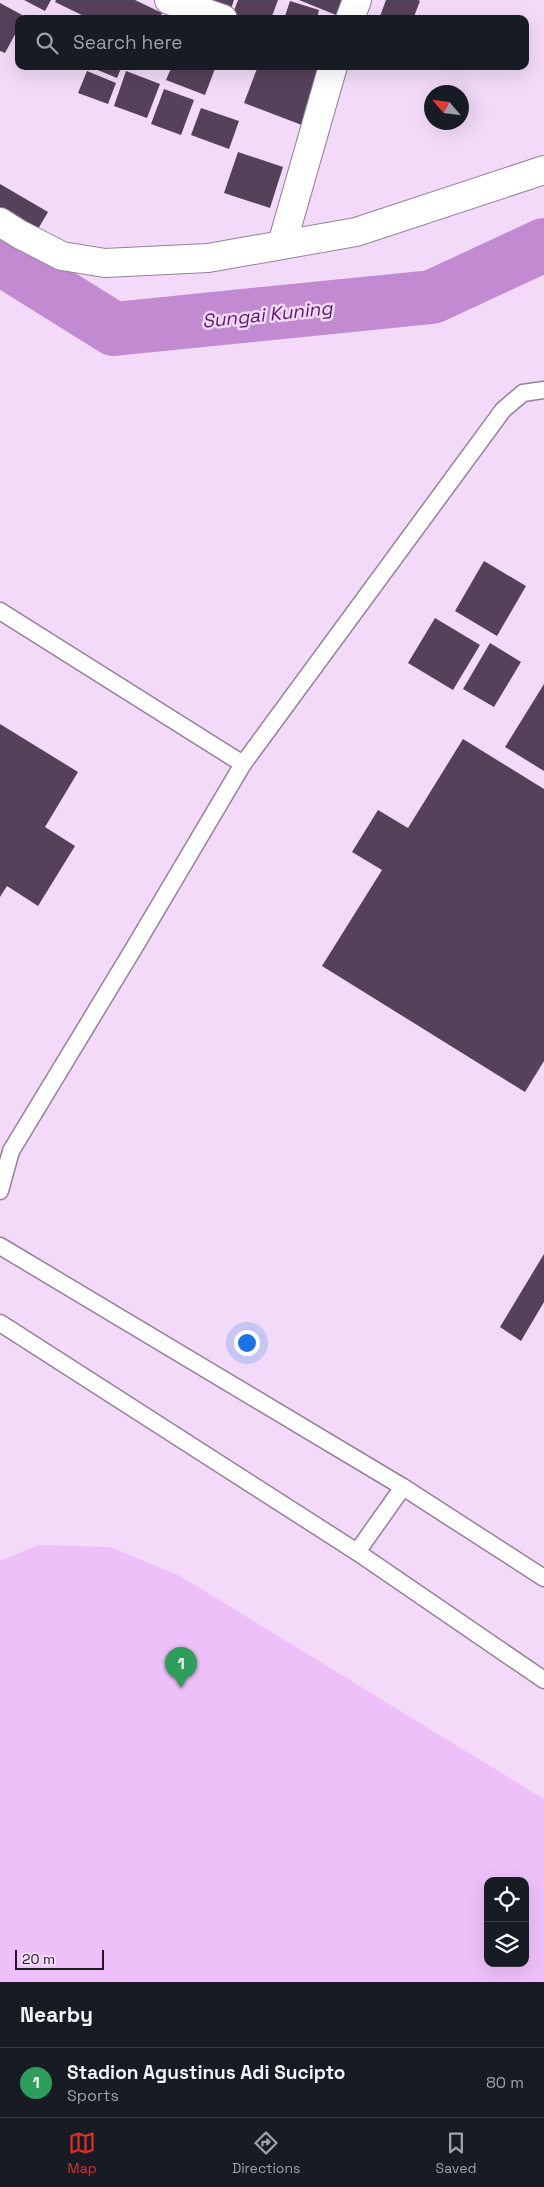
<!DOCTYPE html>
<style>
:root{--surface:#171b24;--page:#242831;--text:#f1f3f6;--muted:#9ea1a6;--line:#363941;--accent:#d93025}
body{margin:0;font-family:"Space Grotesk",sans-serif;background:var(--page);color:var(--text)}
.controls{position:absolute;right:15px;bottom:15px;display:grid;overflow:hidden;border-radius:10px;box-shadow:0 5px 20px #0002}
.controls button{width:45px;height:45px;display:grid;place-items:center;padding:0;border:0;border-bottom:1px solid var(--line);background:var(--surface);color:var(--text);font:25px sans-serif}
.compass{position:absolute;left:424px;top:85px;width:45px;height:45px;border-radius:50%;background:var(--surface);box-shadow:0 5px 20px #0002;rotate:298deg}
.scale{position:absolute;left:15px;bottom:12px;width:89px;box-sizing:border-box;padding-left:5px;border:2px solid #201822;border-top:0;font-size:14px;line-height:18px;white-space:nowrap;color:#201822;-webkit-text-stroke:4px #f2daf8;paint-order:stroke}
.you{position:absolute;left:246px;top:1342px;width:18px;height:18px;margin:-12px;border:4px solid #fff;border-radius:50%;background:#1a73e8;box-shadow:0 0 0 8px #1a73e833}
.badge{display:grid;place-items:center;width:32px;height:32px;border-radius:50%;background:var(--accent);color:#fff;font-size:16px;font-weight:700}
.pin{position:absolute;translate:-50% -41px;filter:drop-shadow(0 1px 2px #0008)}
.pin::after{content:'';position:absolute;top:26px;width:18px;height:15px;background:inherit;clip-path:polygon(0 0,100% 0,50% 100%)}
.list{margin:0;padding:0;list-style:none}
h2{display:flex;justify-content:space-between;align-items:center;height:65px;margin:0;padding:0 20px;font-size:21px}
h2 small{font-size:16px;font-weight:400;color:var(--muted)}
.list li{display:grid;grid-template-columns:32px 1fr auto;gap:15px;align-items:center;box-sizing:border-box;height:70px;padding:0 20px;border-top:1px solid var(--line)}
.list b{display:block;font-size:19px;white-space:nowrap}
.list p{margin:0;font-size:16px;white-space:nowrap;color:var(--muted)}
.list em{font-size:16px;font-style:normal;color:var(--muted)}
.icon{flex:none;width:28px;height:28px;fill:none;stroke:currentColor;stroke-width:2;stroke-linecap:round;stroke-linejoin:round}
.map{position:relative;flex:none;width:544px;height:1982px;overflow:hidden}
.search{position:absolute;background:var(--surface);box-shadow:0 5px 20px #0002;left:15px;right:15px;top:15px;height:55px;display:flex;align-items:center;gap:12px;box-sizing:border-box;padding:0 18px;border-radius:10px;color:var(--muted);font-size:19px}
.sheet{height:135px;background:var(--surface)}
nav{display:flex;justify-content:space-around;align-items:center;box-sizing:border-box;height:70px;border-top:1px solid var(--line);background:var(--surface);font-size:14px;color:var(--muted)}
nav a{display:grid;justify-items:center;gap:2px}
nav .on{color:var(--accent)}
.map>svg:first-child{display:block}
</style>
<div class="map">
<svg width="544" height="1982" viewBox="0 0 544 1982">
<rect width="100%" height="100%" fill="#f2daf8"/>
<path fill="#eec0fa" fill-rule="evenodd" d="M39,1545L110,1547L180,1576L544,1799V1982H0V1561ZM488,1881H525V1963H488Z"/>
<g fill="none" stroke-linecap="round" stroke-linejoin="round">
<path stroke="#c28ad1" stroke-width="54" d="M0,258L114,329L432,297L544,245"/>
</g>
<g fill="#55425a">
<path d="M24,0H51L45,11Z"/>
<path d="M56,0H135L162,13L160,19H90L55,2Z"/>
<path d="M206,0H234L231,9Z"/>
<path d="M238,0H278L271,19H240L232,16Z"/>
<path d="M299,0H342L336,15Z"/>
<path d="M386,0H418L420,1L413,19H379Z"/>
<path d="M290,1L319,10L317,19H284Z"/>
<path d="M0,3L24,16L23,19H19V27L5,53L0,51Z"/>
<path d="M88,66H122L117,78Z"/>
<path d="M172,66H216L205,95L166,80Z"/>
<path d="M258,66H330L307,127L244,103Z"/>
<path d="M87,71L116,83L108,104L78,93Z"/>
<path d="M126,71L160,84L147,118L114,106Z"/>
<path d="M164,89L194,100L181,135L151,124Z"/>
<path d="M201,108L239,121L229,149L191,135Z"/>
<path d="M238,152L283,167L270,208L224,193Z"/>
<path d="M0,184L48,212L38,229L0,208Z"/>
<path d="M484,561L526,586L497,636L455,611Z"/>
<path d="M435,618L480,645L453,690L408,663Z"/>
<path d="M490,643L521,662L494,707L463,689Z"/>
<path d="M544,684V771L505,747Z"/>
<path d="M0,724L78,772L45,827L75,846L38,906L7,886L0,897Z"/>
<path d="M463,739L544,789V1061L525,1092L322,966L382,870L352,852L378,810L408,828Z"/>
<path d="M544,1254V1302L521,1341L500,1327Z"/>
</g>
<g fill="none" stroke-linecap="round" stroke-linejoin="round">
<g stroke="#95809b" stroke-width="19">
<g id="lane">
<path d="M0,611L243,764"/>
<path d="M0,1191L11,1151L134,948L243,764L503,410L523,393L544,390"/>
<path d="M0,1246L403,1487L544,1578"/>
<path d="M0,1323L357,1552L544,1680"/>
<path d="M357,1552L403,1487"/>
</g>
</g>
<g stroke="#95809b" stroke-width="30">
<g id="street">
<path d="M169,0L223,19"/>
<path d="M350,19L357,0"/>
<path d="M0,222L19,234L62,256L105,263L208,258L356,232L544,170"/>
<path d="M282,244L333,66"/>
</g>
</g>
<use href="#lane" stroke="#fff" stroke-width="16"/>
<use href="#street" stroke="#fff" stroke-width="28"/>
</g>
<g text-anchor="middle" stroke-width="5" stroke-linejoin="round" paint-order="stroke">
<g font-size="19" font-style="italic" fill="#5e186e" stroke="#f2daf8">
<text transform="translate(267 314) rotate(-6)" y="7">Sungai Kuning</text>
</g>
</g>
</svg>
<div class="controls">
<button><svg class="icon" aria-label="locate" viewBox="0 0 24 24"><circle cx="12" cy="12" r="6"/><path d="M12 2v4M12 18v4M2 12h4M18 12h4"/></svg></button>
<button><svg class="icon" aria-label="layers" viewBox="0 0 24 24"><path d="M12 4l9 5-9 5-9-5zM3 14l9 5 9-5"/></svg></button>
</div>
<svg class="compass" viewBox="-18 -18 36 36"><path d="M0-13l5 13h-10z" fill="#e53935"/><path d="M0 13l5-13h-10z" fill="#9ea1a6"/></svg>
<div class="scale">20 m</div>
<div class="you"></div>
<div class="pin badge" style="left:181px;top:1688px;background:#2e9e5b">1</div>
<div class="search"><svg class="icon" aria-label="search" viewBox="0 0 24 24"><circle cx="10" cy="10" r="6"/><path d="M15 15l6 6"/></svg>Search here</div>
</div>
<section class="sheet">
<h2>Nearby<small></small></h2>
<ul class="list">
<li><span class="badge" style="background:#2e9e5b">1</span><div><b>Stadion Agustinus Adi Sucipto</b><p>Sports</p></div><em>80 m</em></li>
</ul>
</section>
<nav>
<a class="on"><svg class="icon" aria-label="map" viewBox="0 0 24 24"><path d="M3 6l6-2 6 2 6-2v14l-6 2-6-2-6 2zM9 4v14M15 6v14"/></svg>Map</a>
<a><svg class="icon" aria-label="directions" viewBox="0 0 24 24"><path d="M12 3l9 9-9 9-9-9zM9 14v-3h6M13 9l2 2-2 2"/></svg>Directions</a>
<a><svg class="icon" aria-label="saved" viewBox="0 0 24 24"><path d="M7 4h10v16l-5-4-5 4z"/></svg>Saved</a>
</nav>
